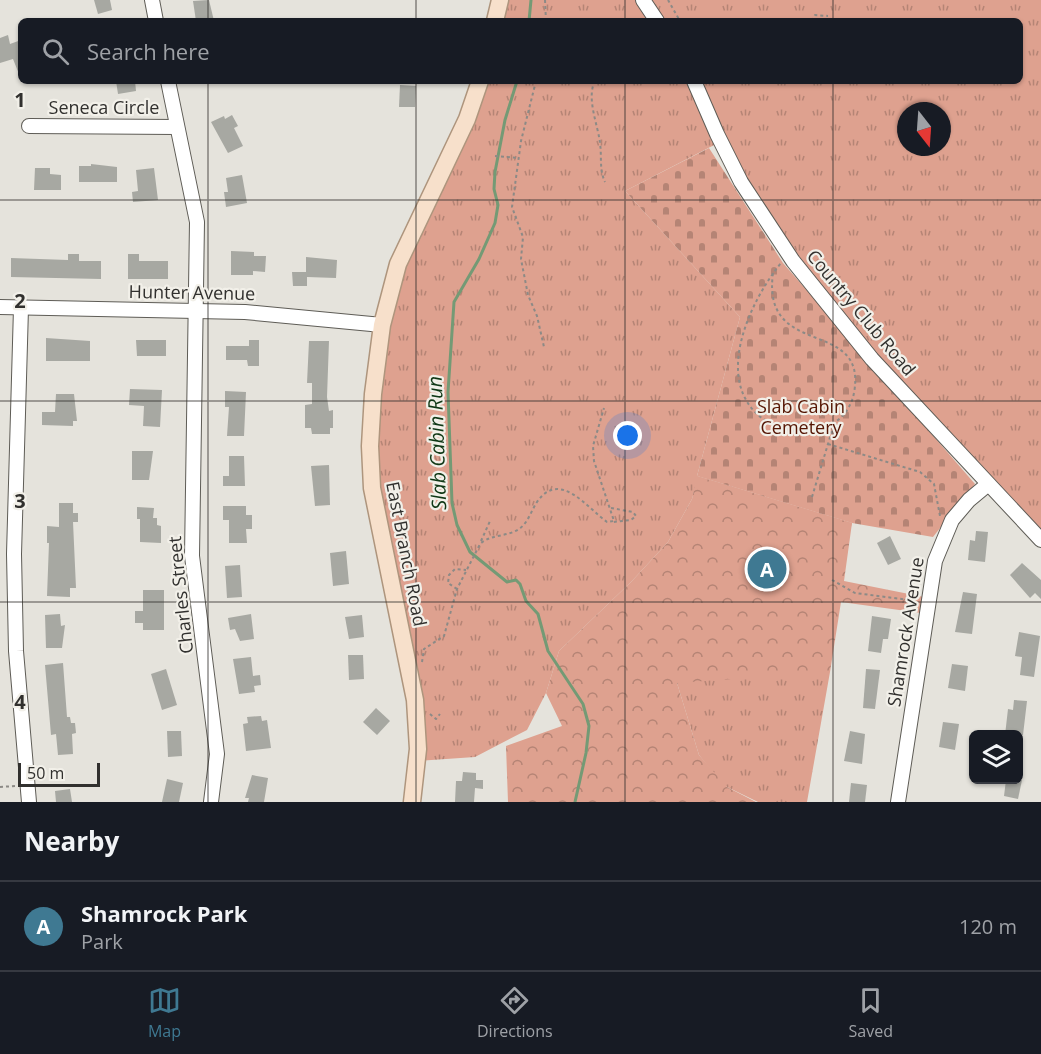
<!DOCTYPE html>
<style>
:root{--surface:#171b24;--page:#20242c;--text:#f1f3f6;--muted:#9ea1a6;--line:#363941;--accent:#3f7992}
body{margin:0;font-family:"Open Sans",sans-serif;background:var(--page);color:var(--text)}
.controls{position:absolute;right:18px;bottom:18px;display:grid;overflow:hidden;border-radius:9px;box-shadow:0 2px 4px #0004}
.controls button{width:54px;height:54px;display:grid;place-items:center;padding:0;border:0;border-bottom:2px solid var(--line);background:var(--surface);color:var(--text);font:30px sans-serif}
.compass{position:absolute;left:897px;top:102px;width:54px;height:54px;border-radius:50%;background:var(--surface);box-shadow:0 2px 4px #0004;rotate:163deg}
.scale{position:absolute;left:18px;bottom:15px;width:82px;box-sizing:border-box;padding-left:6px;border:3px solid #31302e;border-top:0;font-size:16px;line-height:21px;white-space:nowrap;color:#31302e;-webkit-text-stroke:4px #f2f0e9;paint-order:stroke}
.you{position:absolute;left:628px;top:436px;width:21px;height:21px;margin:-15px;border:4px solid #fff;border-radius:50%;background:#1a73e8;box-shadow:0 0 0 9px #1a73e833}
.badge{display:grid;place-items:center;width:39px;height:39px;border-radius:50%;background:var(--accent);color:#fff;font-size:20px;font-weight:700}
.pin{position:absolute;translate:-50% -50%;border:3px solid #fff;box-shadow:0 2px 6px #0006}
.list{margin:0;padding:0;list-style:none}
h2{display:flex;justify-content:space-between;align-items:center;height:78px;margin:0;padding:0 24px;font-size:26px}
h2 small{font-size:20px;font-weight:400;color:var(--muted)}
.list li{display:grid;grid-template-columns:39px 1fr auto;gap:18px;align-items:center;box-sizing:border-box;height:90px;padding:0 24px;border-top:2px solid var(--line)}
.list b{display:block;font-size:22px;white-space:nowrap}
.list p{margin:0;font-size:20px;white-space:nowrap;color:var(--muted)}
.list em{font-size:20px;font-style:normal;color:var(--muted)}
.icon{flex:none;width:33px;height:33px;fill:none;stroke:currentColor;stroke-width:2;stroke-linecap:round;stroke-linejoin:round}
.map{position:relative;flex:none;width:1041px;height:802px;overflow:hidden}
.search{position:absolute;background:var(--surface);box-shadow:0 2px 4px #0004;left:18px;right:18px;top:18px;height:66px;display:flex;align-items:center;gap:15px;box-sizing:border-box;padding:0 21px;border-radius:9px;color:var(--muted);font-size:22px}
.sheet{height:168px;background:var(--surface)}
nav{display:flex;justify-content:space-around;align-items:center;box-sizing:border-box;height:84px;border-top:2px solid var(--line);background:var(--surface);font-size:16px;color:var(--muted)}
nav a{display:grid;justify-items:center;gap:3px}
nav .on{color:var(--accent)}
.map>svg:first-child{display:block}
</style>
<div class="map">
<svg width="1041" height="802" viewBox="0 0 1041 802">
<defs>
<pattern id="grass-tufts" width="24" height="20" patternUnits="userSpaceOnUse" patternTransform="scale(1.5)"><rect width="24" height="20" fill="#dea18f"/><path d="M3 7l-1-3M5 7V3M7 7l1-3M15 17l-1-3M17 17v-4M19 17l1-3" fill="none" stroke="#b58475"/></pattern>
<pattern id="forest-crowns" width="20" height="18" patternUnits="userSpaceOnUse" patternTransform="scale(1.5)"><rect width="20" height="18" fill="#dea18f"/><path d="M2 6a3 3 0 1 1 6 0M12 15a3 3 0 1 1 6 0" fill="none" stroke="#b58475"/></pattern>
<pattern id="cemetery-stones" width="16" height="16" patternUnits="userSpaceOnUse" patternTransform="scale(1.5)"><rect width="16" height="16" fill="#dea18f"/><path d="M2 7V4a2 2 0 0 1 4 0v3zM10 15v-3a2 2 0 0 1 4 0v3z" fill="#b58475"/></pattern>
</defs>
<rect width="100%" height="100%" fill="#e5e3dc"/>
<path fill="url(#grass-tufts)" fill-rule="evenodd" d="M500,0H1041V534L987,485L793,261L720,142L625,191L740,317L697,476L852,523L818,654L830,672L807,802H758L723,785L699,755L677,683L696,484L692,499L668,542L631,582L559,651L546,693L527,730L475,757L417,761L375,510L382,325L480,81H1020V21H495ZM906,111H942V147H906Z"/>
<path fill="url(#forest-crowns)" d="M697,476L852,523L844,581L924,597L921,613L841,602L830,672L677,683L699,755L727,787L756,802H508L506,746L562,726L546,693L559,651L631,582L668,542L692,499Z"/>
<path fill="url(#cemetery-stones)" d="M709,148L783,263L975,484L933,537L852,523L697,476L740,317L625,191Z"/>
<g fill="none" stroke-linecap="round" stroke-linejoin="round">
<g stroke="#749a75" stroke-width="3">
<path d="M529,21L531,0"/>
<path d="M517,81L505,120L495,172L494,189L498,205L495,223L479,259L454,302L448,392L452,503L457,525L470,552L507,582L516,580L520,584L526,601L538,614L548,651L583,704L589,726L586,753L575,802"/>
</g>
</g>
<g fill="#a7a8a2">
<path d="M94,0H110L112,10L98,14Z"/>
<path d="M209,0L214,21H196L193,1Z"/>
<path d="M8,35L10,44L21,40V79L13,59L0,63V38Z"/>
<path d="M116,81H135L136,91L118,94Z"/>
<path d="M400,85L416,86L415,107H399Z"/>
<path d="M232,115L238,126L234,128L243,146L228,153L211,122L224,116L225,119Z"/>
<path d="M91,164L117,167V182H79V166H91Z"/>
<path d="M35,168H50V174L61,175V190H34Z"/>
<path d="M154,168L158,200L133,202L132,192L138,191L136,170Z"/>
<path d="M242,175L247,203L226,207L224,192H228L226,178Z"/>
<path d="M231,251L254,252V256H266L265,272L253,271V275H231Z"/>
<path d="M68,254H79V261H101V279L11,277V258L68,260Z"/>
<path d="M128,254H139V261H168V279H128Z"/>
<path d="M306,257L337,260L336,278L307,277V286H293L292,272H306Z"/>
<path d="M46,338L90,341V361H46Z"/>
<path d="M136,340H166V356H137Z"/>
<path d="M249,340H259V366H248L247,360H226V346H249Z"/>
<path d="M309,341H329L327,397L329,411L333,410V428H330V434H312L311,428H305V405L312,404V383H307Z"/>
<path d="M130,389L162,390L160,427L143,426L144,406L129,405Z"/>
<path d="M225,391L246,392L244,436H227L229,407H225Z"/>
<path d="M56,394H74L77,421H73V426L42,425V412H55Z"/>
<path d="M132,451H153L149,480H132Z"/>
<path d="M229,456H244L245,486H223V476H229Z"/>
<path d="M329,465L330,505L315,506L311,466Z"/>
<path d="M59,503H73V513H78V522H73L76,588H70V597L47,596L49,543H47V526L59,527Z"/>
<path d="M223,506H246V515H252V529H246L247,543H229V520H223Z"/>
<path d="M137,507L154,508L153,518H157V525L161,526V543L140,542V519H137Z"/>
<path d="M976,531L988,532L985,562L968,560L970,540L975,541Z"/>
<path d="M890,536L901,559L888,565L877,543Z"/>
<path d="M346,551L349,584L333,586L330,553Z"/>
<path d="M1022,563L1041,580V599L1035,593L1030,598L1010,575Z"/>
<path d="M240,565L242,597L227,598L225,566Z"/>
<path d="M143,590H164V630H143V623H135V611H143Z"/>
<path d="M963,592L977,594L972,634L955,632Z"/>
<path d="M60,614L61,626L65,625L62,648H46L45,615Z"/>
<path d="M251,614L254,639L240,641L235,629L230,630L228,618Z"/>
<path d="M362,615L364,637L349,639L345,617Z"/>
<path d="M872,616L891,619L888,639H883L881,653L868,651Z"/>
<path d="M1019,632L1040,636L1034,677L1020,675L1022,657L1015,656Z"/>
<path d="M348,655H363L364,679L349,680Z"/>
<path d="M251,657L253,676L260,675L261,685L254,686L255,692L239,694L233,659Z"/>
<path d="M63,663L67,717H70L71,723H75L76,733L72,734L73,754L58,755L56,734L51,735L45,665Z"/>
<path d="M952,664L968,666L965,691L948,688Z"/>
<path d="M166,669L177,705L162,710L151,674Z"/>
<path d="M866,669L880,670L875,709L863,708Z"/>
<path d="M1014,700L1027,701L1023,735H1005L1008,709L1013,710Z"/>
<path d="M376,708L390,721L377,735L363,722Z"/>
<path d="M261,716L262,721L267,720L271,748L246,751L243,724L248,723L247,717Z"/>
<path d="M943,722L959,724L955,750L939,747Z"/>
<path d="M167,731H181L182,756L168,757Z"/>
<path d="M850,731L865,734L862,764L844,761Z"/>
<path d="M463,772L476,773V780H483V789L475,788L474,802H455L456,781H462Z"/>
<path d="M252,775L268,778L264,802H248L249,798H245Z"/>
<path d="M167,779L183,783L179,802H162Z"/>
<path d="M1006,780H1022L1018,799L1004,796Z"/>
<path d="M851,783L867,785L865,802H849Z"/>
<path d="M70,789L72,802H56L55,791Z"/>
</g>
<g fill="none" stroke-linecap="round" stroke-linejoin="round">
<g stroke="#5e5c56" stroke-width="16">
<g id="minor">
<path d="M152,0L156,21"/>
<path d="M643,0L657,21"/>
<path d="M168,81L197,222L192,556L217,754L211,802"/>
<path d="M694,81L717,134L741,182L793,261L872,359L1041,540"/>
<path d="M29,126L177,127"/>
<path d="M0,307L245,312L382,325"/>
<path d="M21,308L14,554L16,651L29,802"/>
<path d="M898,802L935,561L952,520L969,500L987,485"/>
</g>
</g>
<g stroke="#ae957d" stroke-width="19">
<g id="major">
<path d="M495,21L500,0"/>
<path d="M412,802L418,749L415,700L372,488L370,446L373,394L382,325L398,264L467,119L480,81"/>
</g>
</g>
<g stroke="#8c8a86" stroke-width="2" stroke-dasharray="3 3" stroke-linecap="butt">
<path d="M545,0L546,21"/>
<path d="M668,0L680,21"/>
<path d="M812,21L815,15L828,16"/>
<path d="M536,81L521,141L512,207L523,237L521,259L528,295L537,316L544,347"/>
<path d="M595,81C586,98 598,125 600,143C602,157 599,169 605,182"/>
<path d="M495,156L519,158"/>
<path d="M773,273C761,361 868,316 854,393C846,433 797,441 766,421C710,384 750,301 781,263"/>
<path d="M828,444L920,472L934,484L940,516"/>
<path d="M812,497L834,424"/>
<path d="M611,508L633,512L636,516L631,520L613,522"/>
<path d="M481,541L490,521"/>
<path d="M832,580L855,593L917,601"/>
<path d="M457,589L448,583L449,575L455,569L466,570"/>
<path d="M422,662L424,649L444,636L457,589L480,544C491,534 507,537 519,529C528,523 531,511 537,502C560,469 587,508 607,522L614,521L594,461L593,446L604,408"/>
<path d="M430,714L436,719L440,714"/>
<path d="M0,787L15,786"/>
</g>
<use href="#minor" stroke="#fff" stroke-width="14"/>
<use href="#major" stroke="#f7e0cb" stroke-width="16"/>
</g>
<path fill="none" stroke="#31302e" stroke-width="1.5" stroke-opacity="0.55" d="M208,0V21M416,0V21M625,0V21M833,0V21M208,81V802M416,81V802M625,81V802M833,81V802M0,200H1041M0,401H1041M0,602H1041"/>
<g text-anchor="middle" stroke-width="4.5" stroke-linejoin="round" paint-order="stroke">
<g font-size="18" fill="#31302e" stroke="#f2f0e9">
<text x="104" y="114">Seneca Circle</text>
<text transform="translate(192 293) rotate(1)" y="6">Hunter Avenue</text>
<text transform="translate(861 313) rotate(50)" y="6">Country Club Road</text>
<text transform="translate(406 554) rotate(79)" y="6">East Branch Road</text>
<text transform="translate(181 595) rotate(-96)" y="6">Charles Street</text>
<text transform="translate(906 632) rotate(-81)" y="6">Shamrock Avenue</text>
</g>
<g font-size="18" fill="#551503" stroke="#f2f0e9">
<text x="801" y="413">Slab Cabin<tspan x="801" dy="21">Cemetery</tspan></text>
</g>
<g font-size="20" font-style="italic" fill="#0f3715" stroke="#f2f0e9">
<text transform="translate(437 443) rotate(-92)" y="7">Slab Cabin Run</text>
</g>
</g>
<g font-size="20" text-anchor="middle" font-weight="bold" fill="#31302e" stroke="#f2f0e9" stroke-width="4.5" stroke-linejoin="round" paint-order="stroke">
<text x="20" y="107">1</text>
<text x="20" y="308">2</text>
<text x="20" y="508">3</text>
<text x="20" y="709">4</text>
</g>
</svg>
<div class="controls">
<button><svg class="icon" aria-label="layers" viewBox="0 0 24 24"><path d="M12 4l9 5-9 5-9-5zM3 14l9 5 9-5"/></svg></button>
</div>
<svg class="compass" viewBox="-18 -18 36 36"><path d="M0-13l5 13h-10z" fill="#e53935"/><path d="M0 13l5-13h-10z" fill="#9ea1a6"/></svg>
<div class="scale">50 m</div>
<div class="you"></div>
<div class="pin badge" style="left:767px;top:569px">A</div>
<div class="search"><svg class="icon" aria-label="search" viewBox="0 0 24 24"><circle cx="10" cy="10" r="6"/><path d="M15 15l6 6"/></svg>Search here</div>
</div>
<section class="sheet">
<h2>Nearby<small></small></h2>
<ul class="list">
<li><span class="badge">A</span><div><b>Shamrock Park</b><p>Park</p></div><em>120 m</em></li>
</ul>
</section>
<nav>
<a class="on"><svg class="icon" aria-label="map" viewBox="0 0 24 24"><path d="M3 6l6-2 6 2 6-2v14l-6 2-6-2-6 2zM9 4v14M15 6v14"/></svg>Map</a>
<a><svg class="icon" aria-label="directions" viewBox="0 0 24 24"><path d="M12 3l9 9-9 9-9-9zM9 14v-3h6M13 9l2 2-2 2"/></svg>Directions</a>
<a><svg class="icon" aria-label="saved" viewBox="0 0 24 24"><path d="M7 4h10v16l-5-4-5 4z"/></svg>Saved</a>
</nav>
